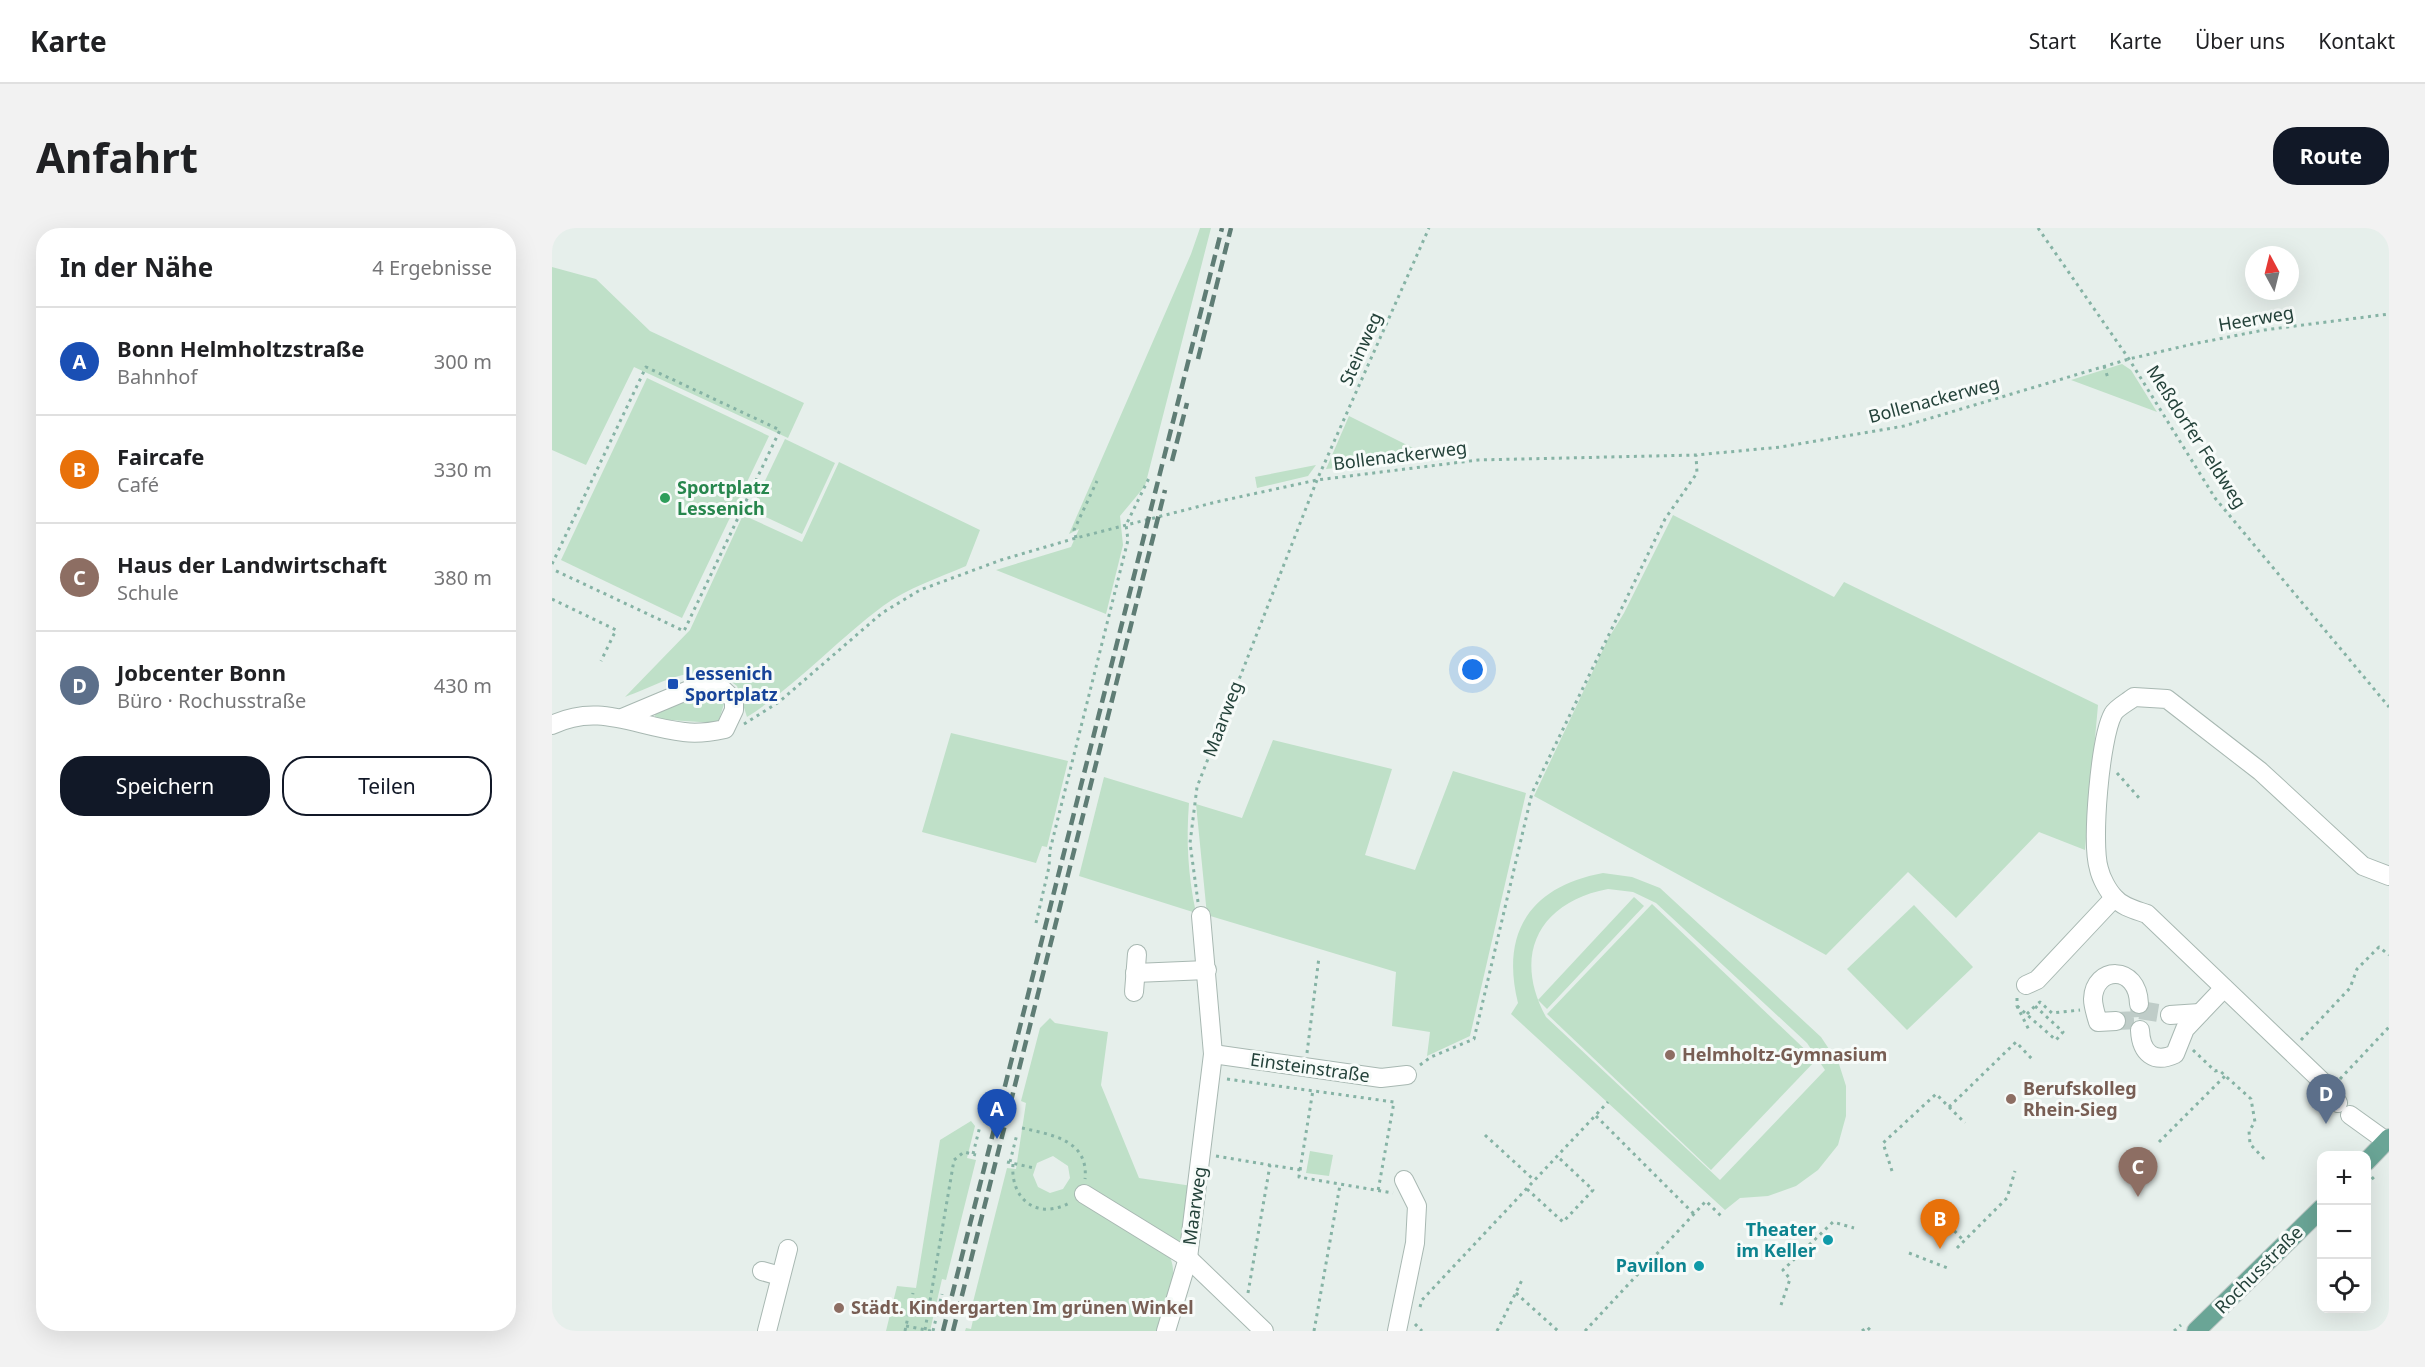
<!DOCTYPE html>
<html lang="de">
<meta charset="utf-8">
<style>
:root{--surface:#fff;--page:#f2f2f2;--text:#202124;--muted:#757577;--line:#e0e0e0;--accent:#111827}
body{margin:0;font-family:"Noto Sans",sans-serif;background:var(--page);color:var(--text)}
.controls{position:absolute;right:18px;bottom:18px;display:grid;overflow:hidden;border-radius:12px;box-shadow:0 6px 24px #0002}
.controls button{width:54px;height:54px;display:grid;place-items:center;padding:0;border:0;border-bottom:2px solid var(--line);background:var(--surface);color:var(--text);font:30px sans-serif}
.compass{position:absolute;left:1693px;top:18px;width:54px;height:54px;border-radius:50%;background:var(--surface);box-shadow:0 6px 24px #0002;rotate:353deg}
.you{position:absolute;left:921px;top:442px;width:21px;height:21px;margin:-15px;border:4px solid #fff;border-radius:50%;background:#1a73e8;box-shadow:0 0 0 9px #1a73e833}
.badge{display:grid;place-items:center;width:39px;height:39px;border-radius:50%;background:var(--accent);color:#fff;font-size:20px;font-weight:700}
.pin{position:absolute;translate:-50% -50px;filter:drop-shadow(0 2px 3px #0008)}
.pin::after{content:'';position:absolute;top:32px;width:21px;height:18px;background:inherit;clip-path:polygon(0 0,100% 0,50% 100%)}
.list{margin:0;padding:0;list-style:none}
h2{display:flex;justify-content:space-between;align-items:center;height:78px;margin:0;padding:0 24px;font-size:26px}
h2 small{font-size:20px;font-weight:400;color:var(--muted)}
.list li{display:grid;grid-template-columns:39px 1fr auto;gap:18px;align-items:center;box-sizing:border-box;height:108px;padding:0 24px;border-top:2px solid var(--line)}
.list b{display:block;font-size:22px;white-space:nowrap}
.list p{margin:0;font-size:20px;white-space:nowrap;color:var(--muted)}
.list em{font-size:20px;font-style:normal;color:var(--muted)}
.actions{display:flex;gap:12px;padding:18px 24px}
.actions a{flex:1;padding:14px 0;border:2px solid var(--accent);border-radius:24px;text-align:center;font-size:21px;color:var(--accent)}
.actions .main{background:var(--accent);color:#fff}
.icon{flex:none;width:33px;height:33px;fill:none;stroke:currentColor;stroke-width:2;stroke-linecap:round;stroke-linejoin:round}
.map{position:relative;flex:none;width:1837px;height:1103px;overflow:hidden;border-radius:24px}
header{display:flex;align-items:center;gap:36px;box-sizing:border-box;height:84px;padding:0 30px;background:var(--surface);border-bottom:2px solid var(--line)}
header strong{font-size:28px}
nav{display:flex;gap:33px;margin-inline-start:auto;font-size:21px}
.intro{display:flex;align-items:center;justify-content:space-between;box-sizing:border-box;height:144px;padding:0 36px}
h1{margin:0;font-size:42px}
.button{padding:15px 27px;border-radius:24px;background:var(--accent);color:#fff;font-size:21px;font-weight:700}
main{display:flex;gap:36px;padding:0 36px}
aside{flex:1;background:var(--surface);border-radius:24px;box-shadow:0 6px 24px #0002}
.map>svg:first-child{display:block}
</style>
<header>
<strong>Karte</strong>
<nav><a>Start</a><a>Karte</a><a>Über uns</a><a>Kontakt</a></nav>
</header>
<div class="intro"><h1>Anfahrt</h1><a class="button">Route</a></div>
<main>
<aside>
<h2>In der Nähe<small>4 Ergebnisse</small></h2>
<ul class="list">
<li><span class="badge" style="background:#1a4fb4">A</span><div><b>Bonn Helmholtzstraße</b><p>Bahnhof</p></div><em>300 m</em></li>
<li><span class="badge" style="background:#e8710a">B</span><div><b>Faircafe</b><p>Café</p></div><em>330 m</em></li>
<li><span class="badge" style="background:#8d6e63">C</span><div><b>Haus der Landwirtschaft</b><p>Schule</p></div><em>380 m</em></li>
<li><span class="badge" style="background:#5c6f8a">D</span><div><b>Jobcenter Bonn</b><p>Büro · Rochusstraße</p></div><em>430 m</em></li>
</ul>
<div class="actions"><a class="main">Speichern</a><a>Teilen</a></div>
</aside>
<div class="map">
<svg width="1837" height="1103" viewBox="0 0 1837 1103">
<rect width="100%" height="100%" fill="#e6efeb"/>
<g fill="#bfe0c8" fill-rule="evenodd">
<path d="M648,0H659L593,258L568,288L571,317L554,386L444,342L519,319L527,301L517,306L639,26Z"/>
<path d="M0,39L44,51L98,103L252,175L236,210L82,139L34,237L0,222Z"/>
<path d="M1570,136L1579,142L1605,184L1519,152Z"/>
<path d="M95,150L217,208L130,390L9,332Z"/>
<path d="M797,188L881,230L774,241Z"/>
<path d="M233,211L283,235L250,306L199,282Z"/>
<path d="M287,234L428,302L414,338C386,350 356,360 331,378C284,413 245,457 195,489L185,458C147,429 112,455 73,469L138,402L191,287L250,314Z"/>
<path d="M764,237L756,248L705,260L703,249Z"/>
<path d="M1121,287L1282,369L1292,354L1546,477L1533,622L1487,604L1404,690L1356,644L1274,727L982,568L1056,411L1072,385Z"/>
<path d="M157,465L162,466L172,476L167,492L163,495L102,491L104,485Z"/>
<path d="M399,505L516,533L495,619L490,618L484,635L370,604Z"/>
<path d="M721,512L840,541L813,627L863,642L901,543L974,565L918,808L875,828L878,804L840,798L844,744L655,687L644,576L690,590Z"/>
<path d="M552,549L637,575C634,613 636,647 644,685L527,648Z"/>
<path d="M1051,645L1080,649L1108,660L1269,809L1287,836L1294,858V888L1286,917L1266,942L1244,958L1216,968L1188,970L1173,982L959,786L966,775C948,703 980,658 1051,645ZM1056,661L1081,664L1104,675L1255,815L1273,842L1168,952L994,789C960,727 987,674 1056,661Z"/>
<path d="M1082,669L1092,678L995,781L986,772Z"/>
<path d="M1100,676L1264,832L1159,942L995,786Z"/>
<path d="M1362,677L1421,739L1355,802L1295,741Z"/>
<path d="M498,790L503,795L556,804L549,857L587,950L640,958L632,1011L615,1025C631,1044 611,1081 605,1103H413L414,1100L419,1101L423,1083L419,1082L455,940L464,941L474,875L469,873L488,800ZM501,928L516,938L518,950L511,961L498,965L486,959L481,947L485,935Z"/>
<path d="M419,893L423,898L415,930L424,932L394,1052L390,1051L378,1103H334L345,1058L364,1060L388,912Z"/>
<path d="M758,923L781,927L777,948L754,945Z"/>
</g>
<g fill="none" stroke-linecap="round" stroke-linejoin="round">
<g stroke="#bfccc8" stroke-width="18" stroke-dasharray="18 9" stroke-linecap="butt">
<path d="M1588,782L1618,787"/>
<path d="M1564,793L1588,792L1587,776"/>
</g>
<g stroke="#a8b8b2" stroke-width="20">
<g id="minor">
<path d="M0,497C47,474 84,499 132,504C146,506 159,504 173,501L182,482V472L165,456H151L70,490"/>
<path d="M583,745L655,742"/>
<path d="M1474,757L1485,752L1562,670"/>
<path d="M582,764L585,726"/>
<path d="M1618,787L1648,785"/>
<path d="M1564,793L1546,794C1544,787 1541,778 1541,771C1542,738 1586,736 1587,776"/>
<path d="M1588,802C1589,825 1602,836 1623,826L1633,801L1672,760"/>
<path d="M661,826L829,850L855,847"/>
<path d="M1786,875L1778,861L1595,686C1584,682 1570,679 1562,669C1556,663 1549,650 1547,641C1539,616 1548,510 1561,486C1564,480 1576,474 1582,469L1615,471L1708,543L1811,638L1837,648"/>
<path d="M1798,887L1834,913"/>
<path d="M532,966L636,1030L712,1103"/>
<path d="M210,1043L228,1048"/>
<path d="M215,1103L236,1021"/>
<path d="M614,1103L636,1030L661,826L649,688"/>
<path d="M845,1103L863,1015L865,978L852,952"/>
</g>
</g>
<g stroke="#c2cac8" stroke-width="20">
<g id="major">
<path d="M1814,934L1837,910"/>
<path d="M1644,1103L1770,980"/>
</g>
</g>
<g stroke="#86b3a5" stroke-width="3" stroke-dasharray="3 4.5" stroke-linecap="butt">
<path d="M1486,0L1577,131L1663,270L1837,479"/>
<path d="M1552,138L1556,150"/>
<path d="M524,310L522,302L545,253"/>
<path d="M0,336L94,139L228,202L132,403L0,341"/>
<path d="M0,371L64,402L49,433"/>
<path d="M192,496L227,474L330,385L368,362L449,332L524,310L664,274L765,252L926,232L1144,227L1229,219L1352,198L1577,131L1641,116L1712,102L1837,86"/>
<path d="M1565,545L1588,571"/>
<path d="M646,674L638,615L645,559L765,252L877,0"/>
<path d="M484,695L497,639L498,622L576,312L574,297L598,248"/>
<path d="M1465,770V778L1477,802"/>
<path d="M1465,778L1504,812L1511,804L1483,778L1488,774L1500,785L1528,782"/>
<path d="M1475,786L1483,778"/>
<path d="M1749,812L1798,760L1805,741L1827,719L1837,727"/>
<path d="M1641,822L1663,843L1667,842L1699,871L1703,894L1697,903L1698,916L1715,934"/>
<path d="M755,825L767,729"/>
<path d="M868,837L879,829L922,811L980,565L1113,291L1145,245L1144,227"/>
<path d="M675,851L842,874L826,963"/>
<path d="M1788,851L1837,799"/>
<path d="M1397,879L1464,814L1480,831"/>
<path d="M1044,888L1142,986"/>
<path d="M470,900C500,907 537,912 533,951"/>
<path d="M933,907L982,952"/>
<path d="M1607,914L1674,847"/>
<path d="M421,926L428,898"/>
<path d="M664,928L748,942L747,949L841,965"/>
<path d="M455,934L482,940"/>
<path d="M458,934L465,906"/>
<path d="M461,936C458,972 486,993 519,974"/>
<path d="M748,942L761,862"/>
<path d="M1340,943L1331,915L1384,866L1413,895"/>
<path d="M1814,956L1822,949"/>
<path d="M975,961L1011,994L1041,962L1006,929"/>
<path d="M1392,992L1412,1013"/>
<path d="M1405,1020L1455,970L1463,943"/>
<path d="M1357,1025L1398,1041"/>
<path d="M696,1065L718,937"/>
<path d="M964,1065L1006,1103"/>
<path d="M1229,1077L1238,1051L1231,1042L1281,994L1302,1000"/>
<path d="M868,1079L870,1072L1056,874"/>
<path d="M863,1096L870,1103"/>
<path d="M354,1098L379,1103"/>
<path d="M373,1102L402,932L412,924L424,927"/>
<path d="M353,1103L361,1065"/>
<path d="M381,1103L390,1066"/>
<path d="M762,1103L788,957"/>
<path d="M945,1103L970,1052"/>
<path d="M1033,1103L1154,973L1169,988"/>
<path d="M1310,1103L1315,1099L1319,1103"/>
<path d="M1622,1103L1629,1097"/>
</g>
<use href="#minor" stroke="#fff" stroke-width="18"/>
<use href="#major" stroke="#6aa596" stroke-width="18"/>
<g stroke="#5f7d75" stroke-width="4.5" stroke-dasharray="12 6" stroke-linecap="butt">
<path d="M646,131L679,0"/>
<path d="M620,233L635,175"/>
<path d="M391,1103L670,0"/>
<path d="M401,1103L613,262"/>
</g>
</g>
<circle fill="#2e9e5b" stroke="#f7fbf9" stroke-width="2" cx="113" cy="270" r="6"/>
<rect fill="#1a4fb4" stroke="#f7fbf9" stroke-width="2" x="115" y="450" width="12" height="12" rx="3"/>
<g fill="#8d6e63" stroke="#f7fbf9" stroke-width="2">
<circle cx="1118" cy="827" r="6"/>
<circle cx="1459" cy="871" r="6"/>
<circle cx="287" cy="1080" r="6"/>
</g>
<g fill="#0f9aa8" stroke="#f7fbf9" stroke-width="2">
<circle cx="1276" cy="1012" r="6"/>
<circle cx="1147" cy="1038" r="6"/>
</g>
<g text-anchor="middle" stroke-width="6" stroke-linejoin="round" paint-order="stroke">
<g font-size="18" fill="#24423a" stroke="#f7fbf9">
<text transform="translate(1704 91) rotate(-10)" y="6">Heerweg</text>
<text transform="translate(809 121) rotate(-66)" y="6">Steinweg</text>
<text transform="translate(1382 172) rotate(-15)" y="6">Bollenackerweg</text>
<text transform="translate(1644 209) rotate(57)" y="6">Meßdorfer Feldweg</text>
<text transform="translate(848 228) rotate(-7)" y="6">Bollenackerweg</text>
<text transform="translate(671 491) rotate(-69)" y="6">Maarweg</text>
<text transform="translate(758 840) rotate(8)" y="6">Einsteinstraße</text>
<text transform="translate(643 978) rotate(-82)" y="6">Maarweg</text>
<text transform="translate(1707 1042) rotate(-45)" y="6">Rochusstraße</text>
</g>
<g font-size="18" font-weight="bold" fill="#27864d" stroke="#f7fbf9" text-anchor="start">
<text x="125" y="266">Sportplatz<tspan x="125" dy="21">Lessenich</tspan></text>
</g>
<g font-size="18" font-weight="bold" fill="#164399" stroke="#f7fbf9" text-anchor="start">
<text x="133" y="452">Lessenich<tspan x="133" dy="21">Sportplatz</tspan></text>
</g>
<g font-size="18" font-weight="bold" fill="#785e54" stroke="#f7fbf9" text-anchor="start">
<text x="1130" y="833">Helmholtz-Gymnasium</text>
<text x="1471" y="867">Berufskolleg<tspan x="1471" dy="21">Rhein-Sieg</tspan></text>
<text x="299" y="1086">Städt. Kindergarten Im grünen Winkel</text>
</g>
<g font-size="18" font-weight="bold" fill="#0d838f" stroke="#f7fbf9" text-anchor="end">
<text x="1264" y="1008">Theater<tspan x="1264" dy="21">im Keller</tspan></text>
<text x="1135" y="1044">Pavillon</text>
</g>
</g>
</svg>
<div class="controls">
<button>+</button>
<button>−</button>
<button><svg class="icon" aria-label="locate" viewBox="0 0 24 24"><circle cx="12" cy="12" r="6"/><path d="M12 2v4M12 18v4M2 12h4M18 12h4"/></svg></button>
</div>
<svg class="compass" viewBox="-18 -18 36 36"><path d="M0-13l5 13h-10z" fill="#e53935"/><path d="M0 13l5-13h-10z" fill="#757577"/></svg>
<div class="you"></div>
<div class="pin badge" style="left:445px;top:911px;background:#1a4fb4">A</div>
<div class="pin badge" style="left:1388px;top:1021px;background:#e8710a">B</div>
<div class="pin badge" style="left:1586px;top:969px;background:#8d6e63">C</div>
<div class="pin badge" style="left:1774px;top:896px;background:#5c6f8a">D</div>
</div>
</main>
